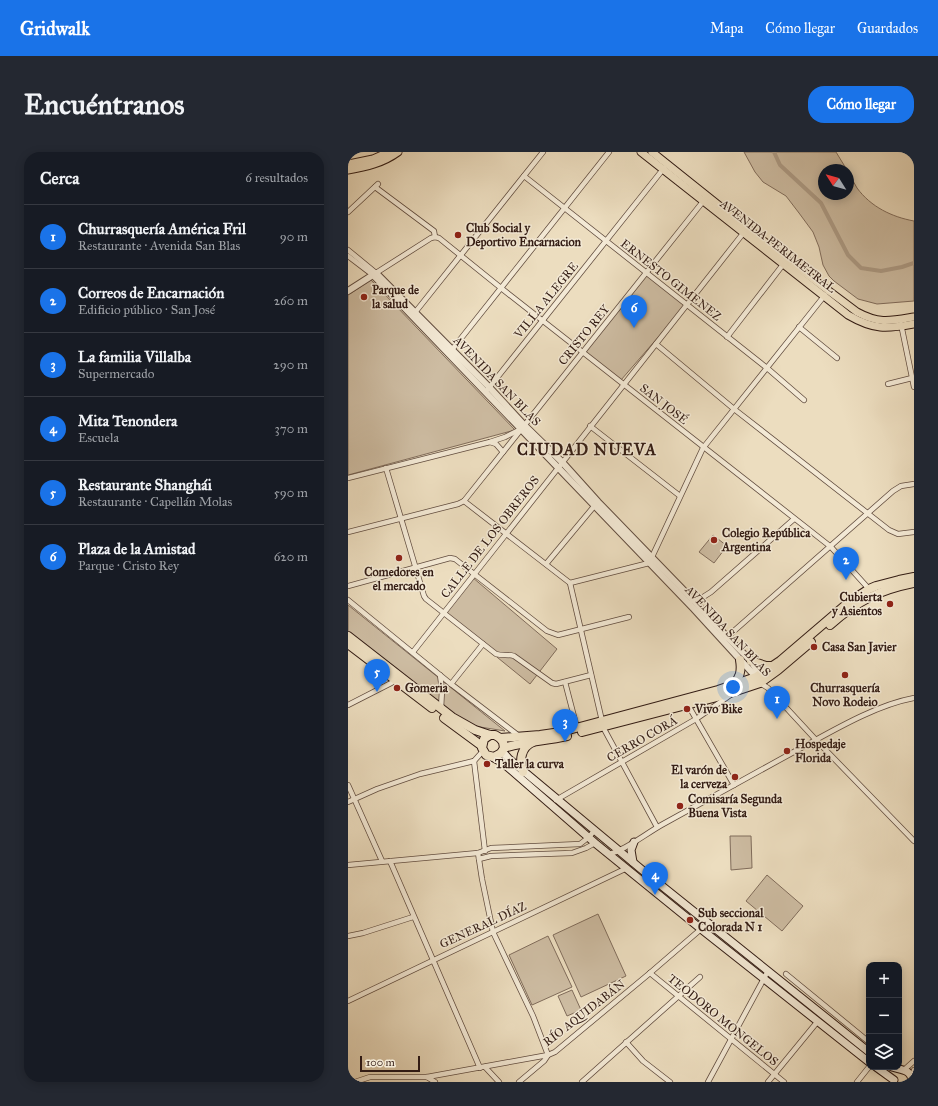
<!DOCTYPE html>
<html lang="es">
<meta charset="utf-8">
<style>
:root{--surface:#171b24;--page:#242831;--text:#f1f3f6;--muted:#9ea1a6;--line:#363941;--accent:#1a73e8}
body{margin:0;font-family:"IM FELL Great Primer",serif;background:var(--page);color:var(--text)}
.controls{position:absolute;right:12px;bottom:12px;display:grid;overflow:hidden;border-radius:8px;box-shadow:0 2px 10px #0003}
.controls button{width:36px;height:36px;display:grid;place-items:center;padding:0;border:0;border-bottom:1px solid var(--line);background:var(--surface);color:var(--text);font:20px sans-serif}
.compass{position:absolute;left:470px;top:12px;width:36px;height:36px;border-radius:50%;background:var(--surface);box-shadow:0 2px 10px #0003;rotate:307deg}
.scale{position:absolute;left:12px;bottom:10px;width:60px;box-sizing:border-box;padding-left:4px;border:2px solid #331c14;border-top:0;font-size:11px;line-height:14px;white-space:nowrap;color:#331c14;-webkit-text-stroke:3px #f3e9d5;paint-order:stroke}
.you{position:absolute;left:385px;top:535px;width:14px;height:14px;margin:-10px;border:3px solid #fff;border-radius:50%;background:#1a73e8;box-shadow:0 0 0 6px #1a73e833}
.badge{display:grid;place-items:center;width:26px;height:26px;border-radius:50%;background:var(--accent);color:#fff;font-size:13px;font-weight:700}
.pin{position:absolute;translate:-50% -33px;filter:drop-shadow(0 1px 2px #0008)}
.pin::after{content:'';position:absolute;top:21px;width:14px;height:12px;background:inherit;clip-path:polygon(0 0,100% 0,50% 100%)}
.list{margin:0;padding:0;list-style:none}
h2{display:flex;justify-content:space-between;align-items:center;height:52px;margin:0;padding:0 16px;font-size:17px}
h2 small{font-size:13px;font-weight:400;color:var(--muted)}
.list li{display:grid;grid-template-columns:26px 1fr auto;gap:12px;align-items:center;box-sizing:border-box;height:64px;padding:0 16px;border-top:1px solid var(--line)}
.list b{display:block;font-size:15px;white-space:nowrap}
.list p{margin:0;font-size:13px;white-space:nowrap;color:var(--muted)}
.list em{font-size:13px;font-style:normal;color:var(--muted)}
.icon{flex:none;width:22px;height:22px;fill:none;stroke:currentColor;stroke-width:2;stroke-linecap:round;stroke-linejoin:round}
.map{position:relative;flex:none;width:566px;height:930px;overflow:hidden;border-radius:16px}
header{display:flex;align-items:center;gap:24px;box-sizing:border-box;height:56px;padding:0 20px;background:var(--accent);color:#fff}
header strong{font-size:19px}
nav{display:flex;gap:22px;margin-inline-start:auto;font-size:14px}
.intro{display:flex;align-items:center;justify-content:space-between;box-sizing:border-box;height:96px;padding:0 24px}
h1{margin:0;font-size:28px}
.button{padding:10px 18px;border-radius:16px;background:var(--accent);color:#fff;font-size:14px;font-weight:700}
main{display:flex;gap:24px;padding:0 24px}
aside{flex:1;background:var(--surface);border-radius:16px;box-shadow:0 2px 10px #0003}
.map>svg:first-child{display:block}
</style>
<header>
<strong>Gridwalk</strong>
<nav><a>Mapa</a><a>Cómo llegar</a><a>Guardados</a></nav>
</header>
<div class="intro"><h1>Encuéntranos</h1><a class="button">Cómo llegar</a></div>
<main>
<aside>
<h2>Cerca<small>6 resultados</small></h2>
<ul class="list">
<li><span class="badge">1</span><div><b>Churrasquería América Fril</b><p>Restaurante · Avenida San Blas</p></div><em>90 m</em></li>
<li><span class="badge">2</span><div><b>Correos de Encarnación</b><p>Edificio público · San José</p></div><em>260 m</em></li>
<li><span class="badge">3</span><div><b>La familia Villalba</b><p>Supermercado</p></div><em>290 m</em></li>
<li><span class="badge">4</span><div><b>Mita Tenondera</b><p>Escuela</p></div><em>370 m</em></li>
<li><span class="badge">5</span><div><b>Restaurante Shanghái</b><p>Restaurante · Capellán Molas</p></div><em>590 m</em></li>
<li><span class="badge">6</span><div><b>Plaza de la Amistad</b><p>Parque · Cristo Rey</p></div><em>620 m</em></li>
</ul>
</aside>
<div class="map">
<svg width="566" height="930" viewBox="0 0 566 930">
<rect width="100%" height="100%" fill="#ecddbf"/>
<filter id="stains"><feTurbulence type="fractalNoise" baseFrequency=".005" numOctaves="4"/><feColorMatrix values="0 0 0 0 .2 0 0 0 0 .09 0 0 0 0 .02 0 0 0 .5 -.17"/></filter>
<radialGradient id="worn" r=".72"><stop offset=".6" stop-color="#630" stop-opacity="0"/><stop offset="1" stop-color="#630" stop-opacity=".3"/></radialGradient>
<g fill="#cdbca2" stroke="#806c5b">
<path d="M396,0H488L499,18H476V42H500V20C503,25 506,31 509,36C523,55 544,65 566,69V149L529,152L510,147L486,129L481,124L475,113L471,95L465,80L451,61L438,44L415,30L407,20Z"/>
<path d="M298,121L338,153L273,228L236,200Z"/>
<path d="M23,128L167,278L0,323V143Z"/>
<path d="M365,383L379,394L366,411L351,400Z"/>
<path d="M124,425L209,497L182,532L96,462Z"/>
<path d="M0,453L157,579L126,574L103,560L0,481Z"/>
<path d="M382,684H403L404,716L383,718Z"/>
<path d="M419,723L455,754L434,779L398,749Z"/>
<path d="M250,762L278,824L233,845L205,783Z"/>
<path d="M200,784L224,835L184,853L161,803Z"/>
<path d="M224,838L233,858L219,864L210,844Z"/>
</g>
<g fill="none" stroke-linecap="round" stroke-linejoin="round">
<path stroke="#ad9b85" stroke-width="4" d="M426,0L432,13L473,51L500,103L513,116L533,119L554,115L566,111"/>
<g stroke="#614c3f" stroke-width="6">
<g id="minor">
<path d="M176,24L419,216L456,248"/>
<path d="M27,35L86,79L87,85"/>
<path d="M0,60L30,32"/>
<path d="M87,85L91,86L153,136L483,395L521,437"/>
<path d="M0,98L28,121L83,86L87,85"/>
<path d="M0,104L25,123"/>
<path d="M65,163L195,0"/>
<path d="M553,172L566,235"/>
<path d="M451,175L489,206"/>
<path d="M379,185L437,110"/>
<path d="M308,192L386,257L541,378L550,382L566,380"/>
<path d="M103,199L261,0"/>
<path d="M540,232L564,226"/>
<path d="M140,237L316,16"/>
<path d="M242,274L332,344"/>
<path d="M142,290L148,292L155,300"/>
<path d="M38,316L76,444L78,447L148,502C154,504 160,502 166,504L204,531L208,532L243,523"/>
<path d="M0,326L142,290L157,285L171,278"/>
<path d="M116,349L222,431L254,569L255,575L309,675"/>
<path d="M0,380L110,352L116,349L357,47"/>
<path d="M304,405L355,296L477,143"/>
<path d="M198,412L248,352"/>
<path d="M222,431L301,411"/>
<path d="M0,434L102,406L107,407L199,479L210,483L281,465"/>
<path d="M0,448L103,532L171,584"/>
<path d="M344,449L352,447L363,440L446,367"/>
<path d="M378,486L545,339L553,334L566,332"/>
<path d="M65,500L397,79"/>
<path d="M92,523L94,538L93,557"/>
<path d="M217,530L229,576"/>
<path d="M412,531L420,536L468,588L566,689"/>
<path d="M103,532L135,492"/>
<path d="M0,553L49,528"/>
<path d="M340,553L386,633"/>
<path d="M126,609L137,699"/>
<path d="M0,633L34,709"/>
<path d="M208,648L348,567L381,544"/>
<path d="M0,650L29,637L72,622L126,609L135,599"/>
<path d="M130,701L134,727L145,780L185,864L200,903L196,909L171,930"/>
<path d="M262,702C282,696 298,681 317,671C362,646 407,621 453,596C486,578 528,553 566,546"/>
<path d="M131,707L143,704L224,701L238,696L247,691"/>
<path d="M42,709L132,916"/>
<path d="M0,713L130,701L143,696L232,692L241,685L246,679"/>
<path d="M0,784L15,781L65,765"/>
<path d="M302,821L436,930"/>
<path d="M438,822L521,890"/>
<path d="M0,849L279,716"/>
<path d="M278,890L295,909L322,930"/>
<path d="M137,915L151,930"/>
<path d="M556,918L566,909"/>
<path d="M79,925L87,930"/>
<path d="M564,926L566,918"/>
<path d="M7,930L22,925H79L200,903L207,900L302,821L360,771"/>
<path d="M234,930L352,825"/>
<path d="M360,930L420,819"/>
<path d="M420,930L470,869"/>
<path d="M509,930L521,915"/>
</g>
</g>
<g stroke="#614c3f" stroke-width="8">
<g id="tertiary">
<path d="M25,123L346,457L410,527"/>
<path d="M0,139L28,121L141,235L176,273L214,310L250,350L346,449L379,485L403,509L413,525"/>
</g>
</g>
<g stroke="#331c14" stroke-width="9">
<g id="secondary">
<path d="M154,599L161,607L299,722L521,900"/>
<path d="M144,605L155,611L247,691L353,777L521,910"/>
<path d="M285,710L283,698L286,690"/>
<path d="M528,915L546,928"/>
<path d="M544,915C553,918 564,917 564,930"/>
</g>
</g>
<g stroke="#331c14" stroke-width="9">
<g id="primary">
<path d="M293,0L500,163C526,178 538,177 566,172"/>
<path d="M304,0L433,103L509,160C531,172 542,169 566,165"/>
<path d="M0,12L25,7L41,0"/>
<path d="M0,18C18,15 35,11 50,0"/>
</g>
</g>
<g stroke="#331c14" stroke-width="10">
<g id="trunk">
<path d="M482,473C509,449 531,438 566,431"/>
<path d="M0,484L104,565L127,578L142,583H147L152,586L155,590L156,596L153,601L146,605L138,603L134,596L136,587L142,583"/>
<path d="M0,492L84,556"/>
<path d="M403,509L418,514H425"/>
<path d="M385,533C392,526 394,519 392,508"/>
<path d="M96,566L134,594"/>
<path d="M234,580L373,544L412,531L430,518L463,490"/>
<path d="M152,586L192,583L213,580L370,538L408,525L432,509L501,450L521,437L528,434L551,428L566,425"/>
<path d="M156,596C177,589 197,589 219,584"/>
<path d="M175,620C171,608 173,595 185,590"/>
</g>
</g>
<use href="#minor" stroke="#f3e9d5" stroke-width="4.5"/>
<use href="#tertiary" stroke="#f3e9d5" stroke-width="6"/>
<use href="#secondary" stroke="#f3e9d5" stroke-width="7"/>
<use href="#primary" stroke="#ecddbf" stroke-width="7"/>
<use href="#trunk" stroke="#ecddbf" stroke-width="8"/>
</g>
<g fill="#8f2418" stroke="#f3e9d5" stroke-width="1.5">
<circle cx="110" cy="83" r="4"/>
<circle cx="16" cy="145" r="4"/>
<circle cx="366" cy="388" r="4"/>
<circle cx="51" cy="406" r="4"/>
<circle cx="542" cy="452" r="4"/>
<circle cx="466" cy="495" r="4"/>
<circle cx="497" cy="523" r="4"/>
<circle cx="49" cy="536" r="4"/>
<circle cx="339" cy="557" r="4"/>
<circle cx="439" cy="599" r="4"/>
<circle cx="139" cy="612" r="4"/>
<circle cx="387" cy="625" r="4"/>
<circle cx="332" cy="654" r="4"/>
<circle cx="342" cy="768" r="4"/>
</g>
<g text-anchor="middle" stroke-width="3" stroke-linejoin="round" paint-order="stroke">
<g font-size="12" font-weight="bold" fill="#331c14" stroke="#f3e9d5" text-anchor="start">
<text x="118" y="80">Club Social y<tspan x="118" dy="14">Deportivo Encarnacion</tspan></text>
<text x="24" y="142">Parque de<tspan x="24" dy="14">la salud</tspan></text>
<text x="374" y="385">Colegio República<tspan x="374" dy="14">Argentina</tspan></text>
<text x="51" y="424" text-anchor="middle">Comedores en<tspan x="51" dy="14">el mercado</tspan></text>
<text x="534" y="449" text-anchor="end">Cubierta<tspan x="534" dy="14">y Asientos</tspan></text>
<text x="474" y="499">Casa San Javier</text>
<text x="57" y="540">Gomeria</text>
<text x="497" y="540" text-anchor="middle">Churrasquería<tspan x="497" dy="14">Novo Rodeio</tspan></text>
<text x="347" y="561">Vivo Bike</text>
<text x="447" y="596">Hospedaje<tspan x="447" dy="14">Florida</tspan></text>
<text x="147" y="616">Taller la curva</text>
<text x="379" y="622" text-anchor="end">El varón de<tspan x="379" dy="14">la cerveza</tspan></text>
<text x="340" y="651">Comisaría Segunda<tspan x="340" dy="14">Buena Vista</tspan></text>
<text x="350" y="765">Sub seccional<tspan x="350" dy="14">Colorada N 1</tspan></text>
</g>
<g font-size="12" fill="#331c14" stroke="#f3e9d5">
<text transform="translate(430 94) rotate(38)" y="4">AVENIDA PERIMETRAL</text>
<text transform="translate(323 128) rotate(38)" y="4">ERNESTO GIMENEZ</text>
<text transform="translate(198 148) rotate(-51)" y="4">VILLA ALEGRE</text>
<text transform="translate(236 183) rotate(-51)" y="4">CRISTO REY</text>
<text transform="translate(149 229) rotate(46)" y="4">AVENIDA SAN BLAS</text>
<text transform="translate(316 252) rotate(38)" y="4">SAN JOSÉ</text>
<text transform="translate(142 385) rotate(-52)" y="4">CALLE DE LOS OBREROS</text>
<text transform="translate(380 479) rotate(47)" y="4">AVENIDA SAN BLAS</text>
<text transform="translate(294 587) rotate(-30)" y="4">CERRO CORÁ</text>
<text transform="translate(135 773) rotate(-25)" y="4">GENERAL DÍAZ</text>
<text transform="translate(236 861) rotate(-38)" y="4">RÍO AQUIDABÁN</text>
<text transform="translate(375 868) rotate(39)" y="4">TEODORO MONGELOS</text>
</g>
<g font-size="16" font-weight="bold" letter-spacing="1" fill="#331c14" stroke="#f3e9d5">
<text x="239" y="303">CIUDAD NUEVA</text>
</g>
</g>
<rect width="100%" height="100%" filter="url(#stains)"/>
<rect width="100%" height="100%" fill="url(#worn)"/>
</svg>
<div class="controls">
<button>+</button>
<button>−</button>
<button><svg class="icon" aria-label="layers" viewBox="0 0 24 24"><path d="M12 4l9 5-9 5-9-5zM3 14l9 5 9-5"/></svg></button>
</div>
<svg class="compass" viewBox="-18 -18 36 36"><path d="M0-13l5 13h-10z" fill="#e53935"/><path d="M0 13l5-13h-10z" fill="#9ea1a6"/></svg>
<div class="scale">100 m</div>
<div class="you"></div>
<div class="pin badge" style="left:429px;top:567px">1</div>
<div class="pin badge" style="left:498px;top:428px">2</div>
<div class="pin badge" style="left:217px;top:590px">3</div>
<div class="pin badge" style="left:307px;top:743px">4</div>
<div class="pin badge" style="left:29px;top:540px">5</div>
<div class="pin badge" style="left:286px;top:176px">6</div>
</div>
</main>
